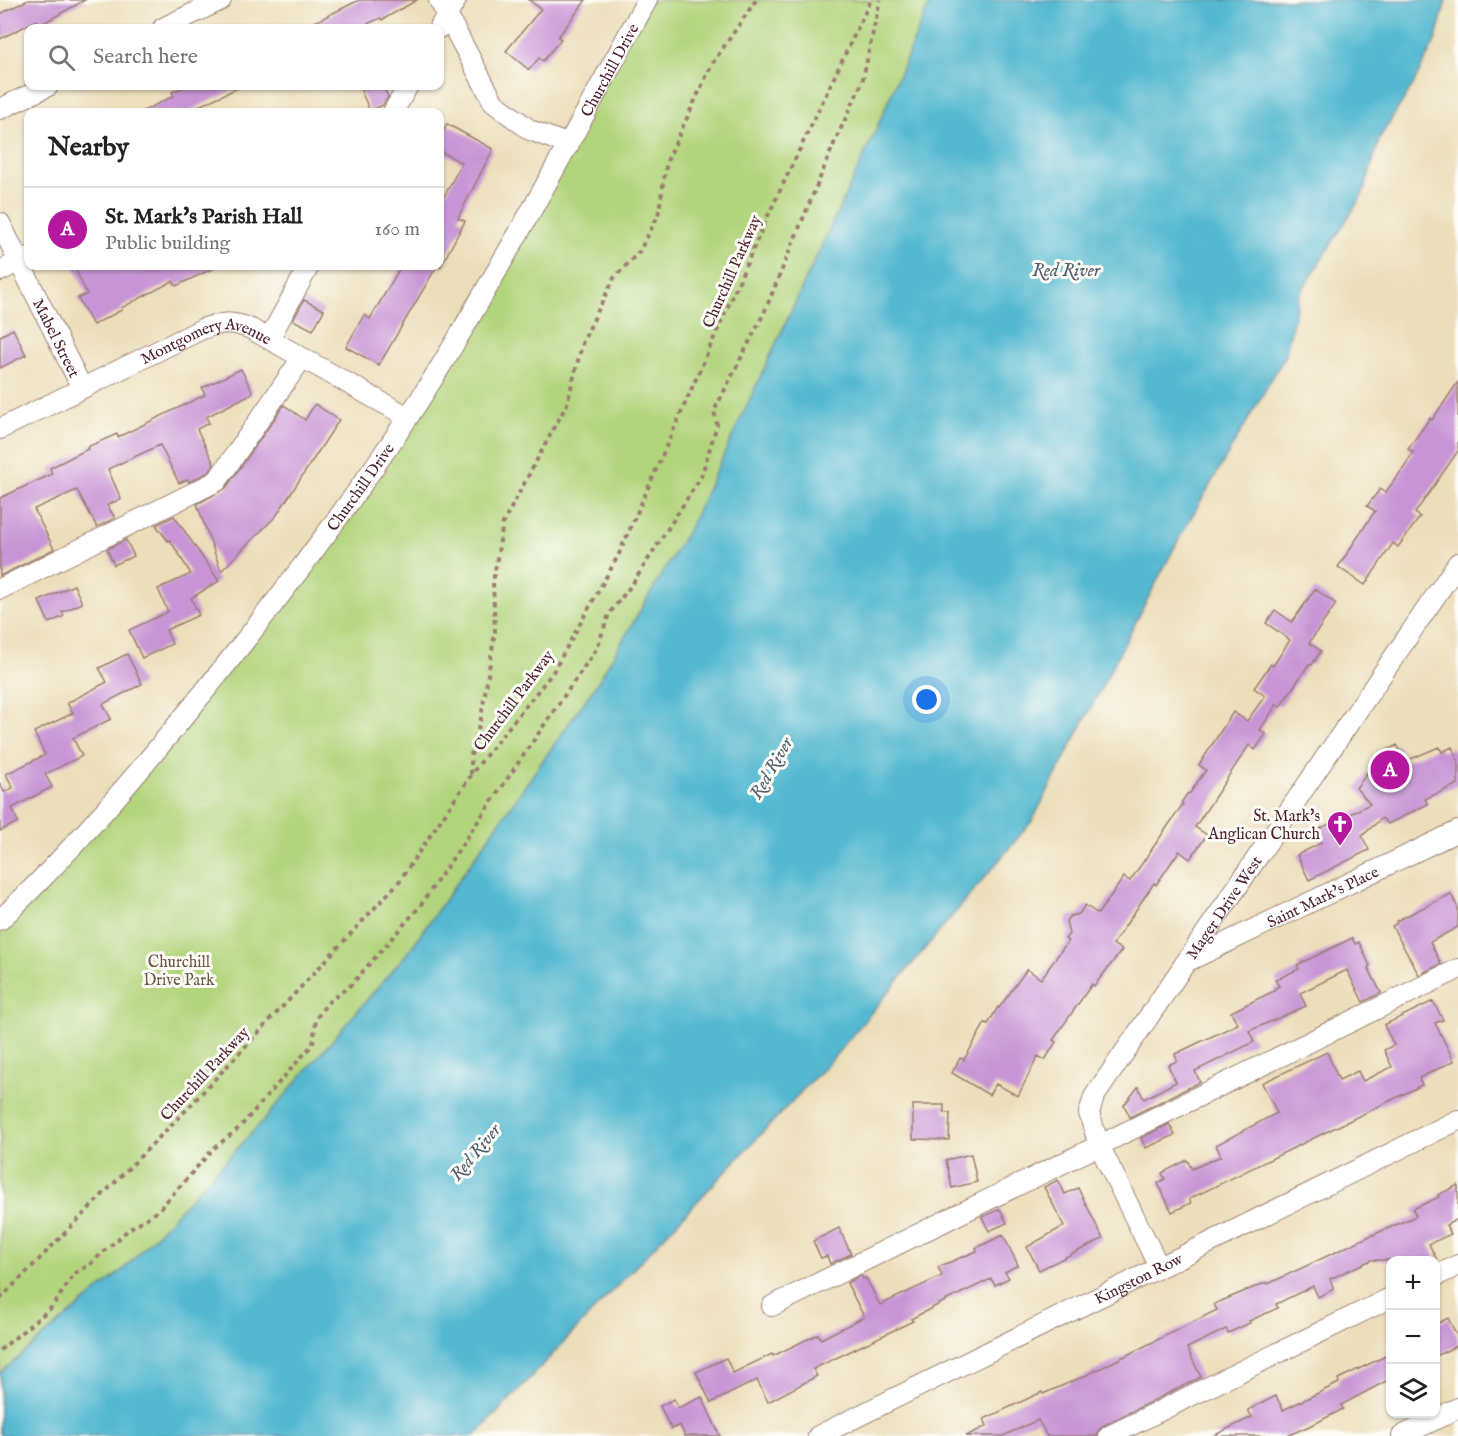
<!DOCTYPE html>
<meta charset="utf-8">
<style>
:root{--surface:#fff;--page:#f6f6f6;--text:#222;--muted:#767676;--line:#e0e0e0;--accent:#b5179e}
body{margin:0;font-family:"IM FELL English",serif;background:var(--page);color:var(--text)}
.controls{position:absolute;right:18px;bottom:18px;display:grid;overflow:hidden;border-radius:12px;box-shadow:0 2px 4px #0004}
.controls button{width:54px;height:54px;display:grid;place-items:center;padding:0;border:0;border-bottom:2px solid var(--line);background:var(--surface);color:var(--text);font:30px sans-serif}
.you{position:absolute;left:927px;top:700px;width:21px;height:21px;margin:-15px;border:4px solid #fff;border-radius:50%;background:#1a73e8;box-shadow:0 0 0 9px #1a73e833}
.badge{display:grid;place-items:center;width:39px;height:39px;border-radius:50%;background:var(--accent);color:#fff;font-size:20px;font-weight:700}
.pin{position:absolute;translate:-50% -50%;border:3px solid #fff;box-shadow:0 2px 6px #0006}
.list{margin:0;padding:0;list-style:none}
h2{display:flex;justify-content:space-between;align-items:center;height:78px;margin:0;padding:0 24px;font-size:26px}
h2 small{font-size:20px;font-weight:400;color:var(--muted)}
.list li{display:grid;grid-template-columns:39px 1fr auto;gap:18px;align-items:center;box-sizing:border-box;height:84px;padding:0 24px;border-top:2px solid var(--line)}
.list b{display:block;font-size:22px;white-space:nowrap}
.list p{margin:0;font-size:20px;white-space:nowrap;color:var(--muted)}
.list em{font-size:20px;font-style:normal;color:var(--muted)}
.icon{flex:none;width:33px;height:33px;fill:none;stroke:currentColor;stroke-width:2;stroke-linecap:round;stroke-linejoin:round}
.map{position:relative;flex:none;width:1458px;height:1436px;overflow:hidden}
.search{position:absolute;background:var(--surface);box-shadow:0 2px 4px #0004;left:24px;top:24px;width:420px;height:66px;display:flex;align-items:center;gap:15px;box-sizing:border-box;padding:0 21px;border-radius:12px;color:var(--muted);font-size:22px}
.panel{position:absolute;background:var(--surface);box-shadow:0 2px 4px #0004;left:24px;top:108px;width:420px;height:162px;border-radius:12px}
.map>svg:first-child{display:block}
</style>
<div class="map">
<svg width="1458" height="1436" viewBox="0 0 1458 1436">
<rect width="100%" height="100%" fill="#fdfcf7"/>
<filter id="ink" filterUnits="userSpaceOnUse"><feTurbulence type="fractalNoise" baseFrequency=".0167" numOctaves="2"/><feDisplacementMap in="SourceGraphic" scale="12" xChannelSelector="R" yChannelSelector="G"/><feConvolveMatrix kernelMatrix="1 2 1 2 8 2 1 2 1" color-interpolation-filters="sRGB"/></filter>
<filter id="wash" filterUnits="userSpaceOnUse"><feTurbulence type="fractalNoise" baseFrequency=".008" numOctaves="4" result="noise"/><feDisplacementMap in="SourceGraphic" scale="24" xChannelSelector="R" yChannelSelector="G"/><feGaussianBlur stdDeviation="1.35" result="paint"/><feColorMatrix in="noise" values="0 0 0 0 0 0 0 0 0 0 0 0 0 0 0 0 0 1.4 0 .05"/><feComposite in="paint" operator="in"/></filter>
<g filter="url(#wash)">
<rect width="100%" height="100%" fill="#ecdeba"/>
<path fill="#b2d47c" stroke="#7e7a54" stroke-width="1.5" d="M647,0H931L876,130L690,527L596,685L409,951L264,1120L125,1268L0,1373V920L164,742L408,417Z"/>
<path fill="#52b8d0" stroke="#4e6c7e" stroke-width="1.5" d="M931,0H1446L1436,39L1413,85L1380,137L1363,194L1299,295L1285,356L1181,535L1032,821L834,1057L475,1436H0V1373L125,1268L264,1120L409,951L596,685L690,527L876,130Z"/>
<g id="blocks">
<g fill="#c894d5">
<path d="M28,0H85L40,25L37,20L0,39V14Z"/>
<path d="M359,0H417L382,20L381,18L358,28H303Z"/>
<path d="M529,0H586L558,37L561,39L543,61L539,58L529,70L506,51L541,9Z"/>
<path d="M186,86H242L186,112H141L174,96L172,92Z"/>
<path d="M373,86H383L388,97L383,105L370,111L361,91Z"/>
<path d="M447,124L493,149L458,218L465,221L440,268V204L462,163L440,151V138Z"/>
<path d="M74,266H218L176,286L173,281L121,308L122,310L93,325L78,298L87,294Z"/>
<path d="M401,266H437L379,365L346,347L364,315L370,319Z"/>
<path d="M304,300L324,310L313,330L293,320Z"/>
<path d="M13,329L26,355L0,368V336Z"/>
<path d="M241,369L253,393L206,417L209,423L197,429L214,464L209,472L189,482L188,479L179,483L160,445L108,469L121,499L107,505L115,518L97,527L77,490L34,509L54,549L0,576V498L52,474L50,468L88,449L87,447L117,434L118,437L205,395L202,388Z"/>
<path d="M1458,382V451L1415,513L1420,517L1398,547L1393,543L1365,585L1338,567L1375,511L1367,506L1380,489L1385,493L1405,466L1413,452L1408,449L1430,418L1432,420Z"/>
<path d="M315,404L339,420L276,516L221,571L197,504L226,488L284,405L305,420Z"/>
<path d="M174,516L219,581L191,598L199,615L166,630L172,644L142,658L129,630L168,612L158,589L191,574L170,540L168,541L156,525Z"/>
<path d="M126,540L134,556L114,565L107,549Z"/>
<path d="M74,585L82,603L62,612L64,616L49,623L39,601Z"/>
<path d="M1315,589L1336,604L1309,643L1321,651L1312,665L1309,664L1280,707L1277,704L1260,730L1266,734L1255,750L1249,745L1195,827L1207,835L1190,859L1179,851L1156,885L1154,883L1113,944L1122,950L1094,986L1092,984L1053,1040L1056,1042L1045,1060L1038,1056L1018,1096L996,1084L989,1095L952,1073L960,1058L964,1060L985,1023L988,1024L998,1007L999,1008L1027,969L1041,979L1068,941L1065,939L1069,934L1066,921L1070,916L1079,914L1085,905L1098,914L1124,877L1130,881L1183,804L1181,803L1187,794L1190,793L1206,770L1199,765L1233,712L1247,721L1265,696L1254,688L1271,664L1273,666L1290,640L1266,623L1275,610L1292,622Z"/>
<path d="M127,654L142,684L103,704L111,719L73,738L82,756L45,774L52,787L12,808L18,822L0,831V783L4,792L13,788L6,774L45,755L34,732L73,713L67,703L107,682L99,668Z"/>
<path d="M1397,745L1406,761L1439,747L1442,752L1452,747L1458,760V784L1425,799L1428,804L1388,824L1382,818L1362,836L1369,850L1309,880L1297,855L1321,843L1315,831L1370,804L1356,788L1382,753Z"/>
<path d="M1451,894L1458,908V927L1430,942L1441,964L1419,975L1392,926L1397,923L1396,921Z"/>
<path d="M1352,938L1355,944L1359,942L1370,966L1368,967L1381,993L1363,1002L1347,970L1300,993L1306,1006L1249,1031L1254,1042L1195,1071L1200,1082L1130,1117L1124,1105L1138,1087L1144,1099L1176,1082L1168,1065L1177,1061L1175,1054L1238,1024L1231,1012L1274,991V989L1279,986L1275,980L1299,969L1297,965Z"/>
<path d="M1433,1001L1443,1020L1435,1023L1454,1061L1419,1078L1422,1085L1412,1090L1189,1199L1191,1203L1172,1212L1158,1183L1165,1179L1162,1173L1187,1160L1192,1169L1221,1156L1216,1145L1277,1113L1262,1083L1327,1052L1339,1080L1358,1071L1363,1081L1392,1067L1384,1050L1394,1045L1384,1025Z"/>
<path d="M913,1105H944V1113H950L949,1140L913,1139Z"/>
<path d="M1169,1124L1175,1135L1146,1148L1141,1138Z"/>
<path d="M971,1154L977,1182L952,1188L946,1160Z"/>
<path d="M1058,1180L1065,1194L1078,1188L1103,1239L1039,1270L1027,1247L1064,1226L1044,1187Z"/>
<path d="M1458,1185V1219L1446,1225L1451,1234L1429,1244L1437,1260H1371L1330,1279L1334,1289L1318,1297L1313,1286L1276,1304L1278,1308L1249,1321L1250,1323L1228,1333L1226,1329L1187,1348L1201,1377L1104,1425L1099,1430L1097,1436H1047L1038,1420L1003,1436H966L987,1426L984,1419L1042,1392L1043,1394L1089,1374L1217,1310L1214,1304L1267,1282L1268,1284L1361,1240L1416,1216L1413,1209L1439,1197L1438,1195Z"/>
<path d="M1000,1209L1007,1223L989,1231L982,1217Z"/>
<path d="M839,1228L851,1254L830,1264L827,1256L821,1258L813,1241Z"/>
<path d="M1003,1235L1018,1265L1005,1272L1009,1278L995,1285L991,1279L947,1300L911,1319L913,1321L813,1369L817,1376L768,1402L757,1380L711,1403L696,1372L726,1358L733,1373L772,1354L773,1356L818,1334L821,1339L864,1317L847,1283L861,1275L863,1279L866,1278L880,1305L942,1276L938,1267L977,1251L976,1248Z"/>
<path d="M1448,1318L1458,1338V1345L1436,1356V1324Z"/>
<path d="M1390,1354V1379L1341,1405L1343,1409L1318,1422L1287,1436H1213L1252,1417L1248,1410L1276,1396L1283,1410L1339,1383L1338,1379Z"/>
<path d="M702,1397L720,1436H685L680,1425L671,1429L660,1406L674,1399L678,1408Z"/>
</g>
</g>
</g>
<g filter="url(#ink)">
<use href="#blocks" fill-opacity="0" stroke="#9b7e72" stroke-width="1.5"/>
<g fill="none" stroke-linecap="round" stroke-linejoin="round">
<g stroke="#9b7e72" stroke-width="22">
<g id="minor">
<path d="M439,0L494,103L530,130L569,145"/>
<path d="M163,28L221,0"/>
<path d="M439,28L456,0"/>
<path d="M0,109L48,86"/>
<path d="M393,112L408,86"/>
<path id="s1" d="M0,223L82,388"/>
<path d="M0,271L28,257"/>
<path d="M269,339L309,266"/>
<path id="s2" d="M0,429L202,329C222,322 231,321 251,329L408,417"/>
<path d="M0,589L217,481L302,358"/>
<path id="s3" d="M0,920C74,850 140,771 204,692C276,603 344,513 407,419C443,365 475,309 507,253C555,170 601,85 647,0"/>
<path id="s4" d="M1190,960L1458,831"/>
<path id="s5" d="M1159,1267L1099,1145L1089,1113L1094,1097L1458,563"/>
<path d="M1436,1276L1458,1265"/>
<path d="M772,1306L1458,969"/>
<path id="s6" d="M818,1436L1458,1120"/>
<path d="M1109,1436L1390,1298"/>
<path d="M1402,1436L1458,1408"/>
</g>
</g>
<g stroke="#9b7e72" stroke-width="4" stroke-dasharray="4.5 4.5" stroke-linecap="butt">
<path d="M471,774V755L481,718L495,632L493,582L503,523L567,404L583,341L614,278L639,252L658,216L667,161L712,64L756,0"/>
<path d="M0,1299L188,1108L398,883L476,768L553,672L618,556L765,222L871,0"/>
<path d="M0,1350L52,1307L75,1273L88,1266L129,1229L158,1211L213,1149L239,1128L313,1044L316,1019L327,1003L351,985L420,906L597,648L609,614L633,583L701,477L717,425L714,411L764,313L836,139L862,83L880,0"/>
</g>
<use href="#minor" stroke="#fff" stroke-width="20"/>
</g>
</g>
<defs>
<g id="church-pin" transform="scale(1.35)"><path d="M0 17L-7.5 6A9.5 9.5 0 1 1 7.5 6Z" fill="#b5179e" stroke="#fdfcf7"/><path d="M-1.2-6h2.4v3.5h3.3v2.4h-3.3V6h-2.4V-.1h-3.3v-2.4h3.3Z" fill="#fff"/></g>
</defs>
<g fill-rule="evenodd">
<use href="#church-pin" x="1340" y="824"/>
</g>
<g text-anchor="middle" stroke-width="6" stroke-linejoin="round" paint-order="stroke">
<g font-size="16" fill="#4a1f2b" stroke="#fdfcf7">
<text dy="6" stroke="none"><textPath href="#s3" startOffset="1050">Churchill Drive</textPath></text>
<text transform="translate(731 271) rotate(-66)" y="6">Churchill Parkway</text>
<text dy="6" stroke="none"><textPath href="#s1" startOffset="128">Mabel Street</textPath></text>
<text dy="6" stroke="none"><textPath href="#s2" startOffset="228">Montgomery Avenue</textPath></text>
<text dy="6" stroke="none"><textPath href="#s3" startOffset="564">Churchill Drive</textPath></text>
<text transform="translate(513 700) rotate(-53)" y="6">Churchill Parkway</text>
<text dy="6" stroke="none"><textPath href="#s4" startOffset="147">Saint Mark's Place</textPath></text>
<text dy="6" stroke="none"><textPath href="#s5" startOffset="416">Mager Drive West</textPath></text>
<text transform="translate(204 1073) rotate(-47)" y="6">Churchill Parkway</text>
<text dy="6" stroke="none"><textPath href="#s6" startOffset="357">Kingston Row</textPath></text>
</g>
<g font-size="16" fill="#4a1f2b" stroke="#fdfcf7" text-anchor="end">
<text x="1320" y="821">St. Mark's<tspan x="1320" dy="18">Anglican Church</tspan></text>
</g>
<g font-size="16" fill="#695543" stroke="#fdfcf7">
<text x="179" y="967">Churchill<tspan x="179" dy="18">Drive Park</tspan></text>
</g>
<g font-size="18" font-style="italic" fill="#4d5c6d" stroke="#fdfcf7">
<text x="1066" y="276">Red River</text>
<text transform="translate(771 768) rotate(-60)" y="6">Red River</text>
<text transform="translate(475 1152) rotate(-50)" y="6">Red River</text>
</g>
</g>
</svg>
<div class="controls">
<button>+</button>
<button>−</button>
<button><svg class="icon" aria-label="layers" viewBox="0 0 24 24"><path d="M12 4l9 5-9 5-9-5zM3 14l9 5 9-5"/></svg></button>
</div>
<div class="you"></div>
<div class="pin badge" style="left:1390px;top:770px">A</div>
<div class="search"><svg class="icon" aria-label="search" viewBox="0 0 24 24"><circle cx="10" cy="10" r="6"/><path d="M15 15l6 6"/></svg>Search here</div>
<section class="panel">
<h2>Nearby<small></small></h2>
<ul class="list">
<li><span class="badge">A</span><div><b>St. Mark's Parish Hall</b><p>Public building</p></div><em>160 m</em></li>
</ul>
</section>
</div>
